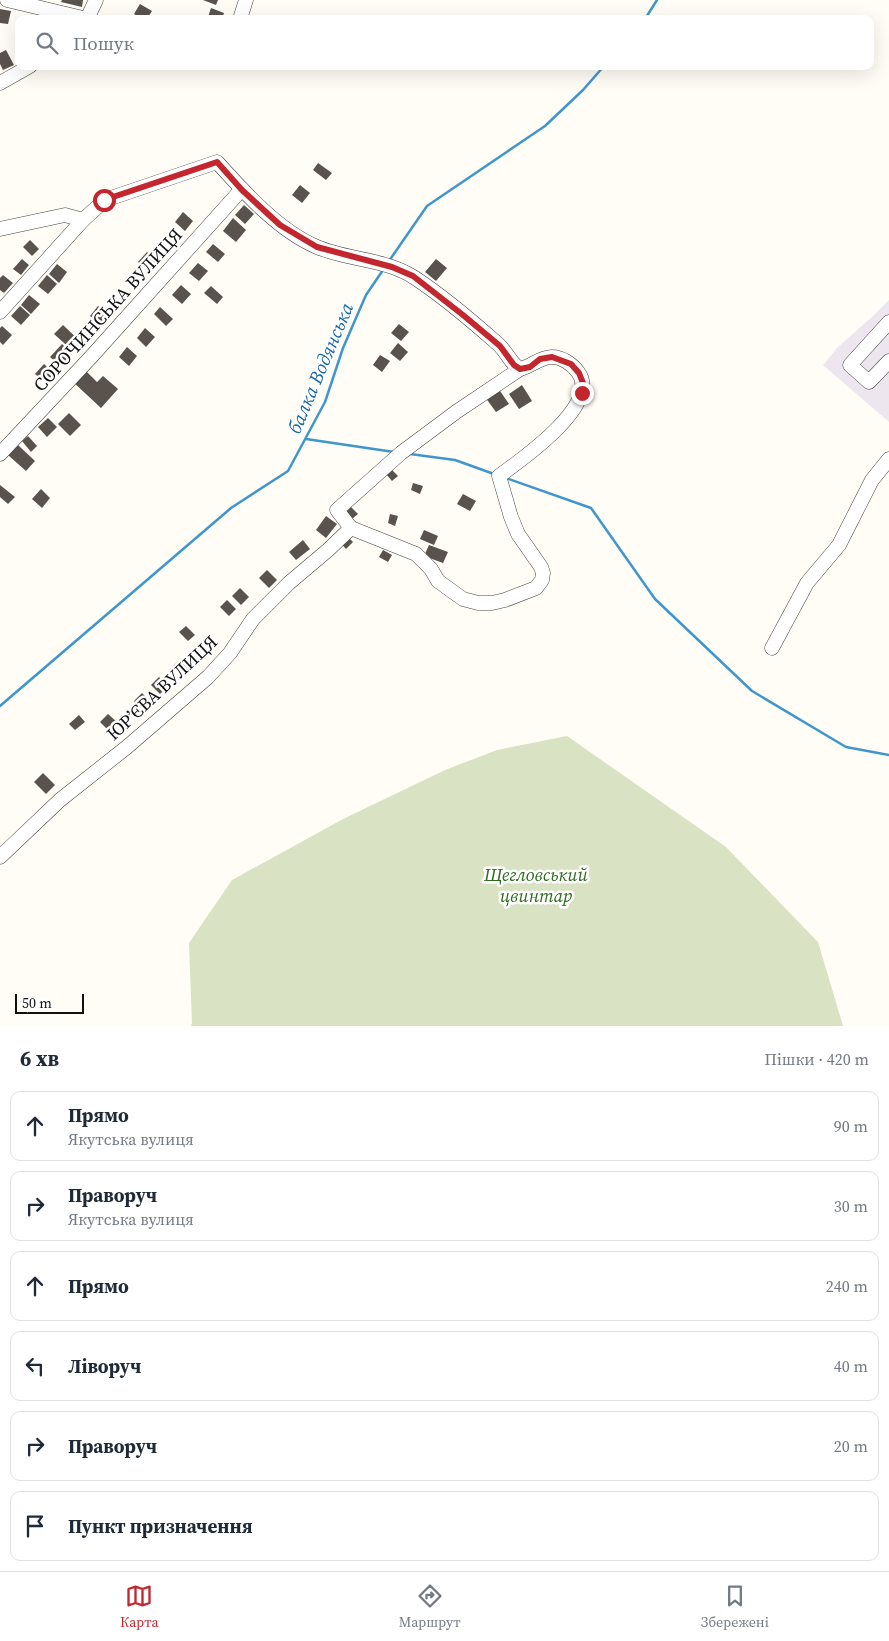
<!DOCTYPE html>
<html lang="uk">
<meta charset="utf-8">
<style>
:root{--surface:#fff;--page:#f2f2f3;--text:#1f2937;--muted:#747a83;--line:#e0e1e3;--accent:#c4262e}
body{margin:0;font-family:"Source Serif 4",serif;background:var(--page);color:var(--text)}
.scale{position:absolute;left:15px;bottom:12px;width:69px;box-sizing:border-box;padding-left:5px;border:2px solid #111;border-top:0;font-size:14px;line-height:18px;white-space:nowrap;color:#111;-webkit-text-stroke:4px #fff;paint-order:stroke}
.stop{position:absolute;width:15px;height:15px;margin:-11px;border:4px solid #c4262e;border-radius:50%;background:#fff}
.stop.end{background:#c4262e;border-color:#fff;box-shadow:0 1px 5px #0008}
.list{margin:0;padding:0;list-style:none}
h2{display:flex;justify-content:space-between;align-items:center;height:65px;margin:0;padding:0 20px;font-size:21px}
h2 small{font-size:16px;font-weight:400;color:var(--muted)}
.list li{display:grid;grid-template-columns:32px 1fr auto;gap:15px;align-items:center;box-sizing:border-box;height:70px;margin:0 10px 10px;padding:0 10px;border:1px solid var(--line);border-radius:10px}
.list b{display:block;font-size:19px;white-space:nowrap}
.list p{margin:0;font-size:16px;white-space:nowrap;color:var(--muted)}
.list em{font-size:16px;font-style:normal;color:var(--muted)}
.icon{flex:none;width:28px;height:28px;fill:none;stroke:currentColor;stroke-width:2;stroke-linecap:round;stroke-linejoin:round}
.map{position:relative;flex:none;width:889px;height:1026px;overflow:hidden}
.search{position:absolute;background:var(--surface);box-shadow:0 5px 20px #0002;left:15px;right:15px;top:15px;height:55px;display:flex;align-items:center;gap:12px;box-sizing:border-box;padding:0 18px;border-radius:10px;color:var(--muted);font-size:19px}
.sheet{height:545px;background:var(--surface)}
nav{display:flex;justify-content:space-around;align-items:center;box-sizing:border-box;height:70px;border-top:1px solid var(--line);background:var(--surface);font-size:14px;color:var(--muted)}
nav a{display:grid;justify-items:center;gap:2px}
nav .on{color:var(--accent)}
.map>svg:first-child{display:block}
</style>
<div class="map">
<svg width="889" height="1026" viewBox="0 0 889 1026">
<rect width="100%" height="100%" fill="#fffdf5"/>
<path fill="#eee6ef" d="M889,300V422L823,365L837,348L873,316Z"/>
<path fill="#d9e3c4" d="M567,736L726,847L818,942L843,1026H191L192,1023L189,943L232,880L343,819L445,770L497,750Z"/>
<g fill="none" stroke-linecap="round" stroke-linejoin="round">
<g stroke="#3f96cf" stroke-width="2.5">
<path d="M645,19L657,0"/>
<path d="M389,261L427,206L545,126L583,90L604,66"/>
<path d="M306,439L394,452"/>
<path d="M410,454L455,460L494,474"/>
<path d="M506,478L591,508L655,599L752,691L846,747L889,755"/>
<path d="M0,706L231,508L288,471L325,402L343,348L366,295L383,270"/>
</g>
</g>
<g fill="#5a524d">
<path d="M62,0H83L82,7L61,2Z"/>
<path d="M203,0H218L216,5Z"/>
<path d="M140,4L152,11L147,19H142L134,14Z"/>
<path d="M211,8L224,13L222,19L208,17Z"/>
<path d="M0,9L11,11L8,24L0,23Z"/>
<path d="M6,50L14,65L3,70L0,64V53Z"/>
<path d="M318,163L332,173L326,180L313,170Z"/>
<path d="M300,185L310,193L302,203L292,195Z"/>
<path d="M244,205L254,214L245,224L235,215Z"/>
<path d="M183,212L193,221L185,231L175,222Z"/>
<path d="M233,218L246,230L236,242L223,231Z"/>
<path d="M30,240L39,249L32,256L23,247Z"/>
<path d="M213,244L225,254L218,262L206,252Z"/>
<path d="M147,252L157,261L148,271L138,262Z"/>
<path d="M22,259L29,265L21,275L13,269Z"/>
<path d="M436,259L447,268L436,281L425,272Z"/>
<path d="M198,263L208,271L199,281L189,273Z"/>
<path d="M57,264L67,272L59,283L49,274Z"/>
<path d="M3,275L13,283L4,293L0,290V278Z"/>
<path d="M47,275L57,284L48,294L38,286Z"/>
<path d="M181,285L191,294L182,304L172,295Z"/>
<path d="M211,286L223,297L217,304L204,293Z"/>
<path d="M29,295L40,304L31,314L21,305Z"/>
<path d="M20,306L30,315L21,325L11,316Z"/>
<path d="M98,306L109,314L100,325L90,316Z"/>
<path d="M160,307L173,319L166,326L154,314Z"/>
<path d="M399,324L409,332L401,341L391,333Z"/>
<path d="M63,325L82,343L74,352L54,334Z"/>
<path d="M2,326L12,335L3,345L0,342V328Z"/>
<path d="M145,328L155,337L146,347L137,338Z"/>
<path d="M398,343L408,352L400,361L390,353Z"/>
<path d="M62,344L72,354L60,366L50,357Z"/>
<path d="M127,347L137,356L129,366L119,357Z"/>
<path d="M380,355L390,361L382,372L373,365Z"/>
<path d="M44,364L54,373L46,383L35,374Z"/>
<path d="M84,369L97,382L103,376L118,389L101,408L72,381Z"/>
<path d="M522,385L532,401L519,409L509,394Z"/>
<path d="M498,388L509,404L496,412L485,397Z"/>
<path d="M69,413L81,425L70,436L58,424Z"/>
<path d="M48,418L57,427L47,437L38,427Z"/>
<path d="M28,436L37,446L31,452L22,441Z"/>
<path d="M18,445L35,461L26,471L8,455Z"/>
<path d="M391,469L398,476L392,481L386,474Z"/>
<path d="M413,483L423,486L420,494L411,490Z"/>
<path d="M0,485L15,497L8,504L0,497Z"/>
<path d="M41,489L50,498L42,508L32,499Z"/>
<path d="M463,494L476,501L470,511L457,504Z"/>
<path d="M351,507L358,514L352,519L346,512Z"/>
<path d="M390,514L398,516L395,526L388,523Z"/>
<path d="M326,516L337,524L326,538L316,530Z"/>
<path d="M424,530L438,536L434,545L420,539Z"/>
<path d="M346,535L353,542L346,549L339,541Z"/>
<path d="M303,540L310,549L296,560L289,552Z"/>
<path d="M429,545L448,552L443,563L424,556Z"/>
<path d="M383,550L392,555L388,562L379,557Z"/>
<path d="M267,570L277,580L269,588L259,578Z"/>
<path d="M240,588L249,597L241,605L232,596Z"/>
<path d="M227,600L236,609L229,616L220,607Z"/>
<path d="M186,626L195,635L188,641L179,632Z"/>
<path d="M181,659L191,668L183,676L173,666Z"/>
<path d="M159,677L168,686L160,694L151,685Z"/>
<path d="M142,693L151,702L143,710L134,701Z"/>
<path d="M108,714L118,723L110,732L100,722Z"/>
<path d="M79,715L85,722L75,730L69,724Z"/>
<path d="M43,773L55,785L46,794L34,782Z"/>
</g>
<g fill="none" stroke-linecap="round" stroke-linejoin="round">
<g stroke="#444" stroke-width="15">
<g id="minor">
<path d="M7,0L87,19L96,0"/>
<path d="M240,19L246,0"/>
<path d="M0,83L30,66"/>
<path d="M0,229L65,215L83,220L105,200L217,162C244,192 279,231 317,247C347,260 387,259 415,278C444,297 472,321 498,344C507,352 510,363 520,369C532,366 540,357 552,357C562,357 572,364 578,372C602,404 521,460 499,476L511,517L518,534L541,567L543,573L542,580L536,588L505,600L492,603H478L463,599L438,581L431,569L416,554L351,528"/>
<path d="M0,312L83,220"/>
<path d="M889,322L850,365L869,382L889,361"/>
<path d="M0,454L91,357L242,189"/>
<path d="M772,648L807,583L839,545L872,480L889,459"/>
<path d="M0,857L60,800L127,747L208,677L230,653L253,619L289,583L328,550L351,528L337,510L401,453L456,412L520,369"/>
</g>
</g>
<use href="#minor" stroke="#fff" stroke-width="14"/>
</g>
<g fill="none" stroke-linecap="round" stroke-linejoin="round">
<path stroke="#c4262e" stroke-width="6" d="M104,200L217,162L242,190L280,225L317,247L392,267L413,276L463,315L500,346L514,365L520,369L530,367L540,359L552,357L571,364L579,373L583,383L582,393"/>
</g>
<g text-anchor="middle" stroke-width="5" stroke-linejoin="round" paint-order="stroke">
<g font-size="18" fill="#111" stroke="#fff">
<text transform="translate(108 310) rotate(-48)" y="6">СОРОЧИНСЬКА ВУЛИЦЯ</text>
<text transform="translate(162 688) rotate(-43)" y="6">ЮР’ЄВА ВУЛИЦЯ</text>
</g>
<g font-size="18" font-style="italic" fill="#2f6b1f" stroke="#fff">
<text x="536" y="881">Щегловський<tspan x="536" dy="21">цвинтар</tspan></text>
</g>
<g font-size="19" font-style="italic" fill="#1768a6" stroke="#fff">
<text transform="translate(320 368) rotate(-67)" y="7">балка Водянська</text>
</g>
</g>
</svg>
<div class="scale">50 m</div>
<div class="stop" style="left:104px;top:200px"></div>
<div class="stop end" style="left:582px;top:393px"></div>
<div class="search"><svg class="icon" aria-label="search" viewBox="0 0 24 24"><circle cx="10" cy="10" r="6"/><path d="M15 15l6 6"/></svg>Пошук</div>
</div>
<section class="sheet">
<h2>6 хв<small>Пішки · 420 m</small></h2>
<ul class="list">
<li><svg class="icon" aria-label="ahead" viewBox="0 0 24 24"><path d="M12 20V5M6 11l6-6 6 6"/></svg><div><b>Прямо</b><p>Якутська вулиця</p></div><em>90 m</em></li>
<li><svg class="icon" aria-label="right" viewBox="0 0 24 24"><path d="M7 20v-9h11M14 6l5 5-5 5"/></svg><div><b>Праворуч</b><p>Якутська вулиця</p></div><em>30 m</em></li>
<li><svg class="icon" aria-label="ahead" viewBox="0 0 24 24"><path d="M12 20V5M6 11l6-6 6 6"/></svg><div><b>Прямо</b></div><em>240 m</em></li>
<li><svg class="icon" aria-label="left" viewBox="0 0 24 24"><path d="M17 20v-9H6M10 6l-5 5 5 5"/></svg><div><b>Ліворуч</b></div><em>40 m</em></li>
<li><svg class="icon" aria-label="right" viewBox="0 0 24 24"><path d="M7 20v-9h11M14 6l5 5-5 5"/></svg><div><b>Праворуч</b></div><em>20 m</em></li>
<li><svg class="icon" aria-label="arrive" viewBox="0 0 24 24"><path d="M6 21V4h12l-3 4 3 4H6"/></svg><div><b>Пункт призначення</b></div></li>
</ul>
</section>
<nav>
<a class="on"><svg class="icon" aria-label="map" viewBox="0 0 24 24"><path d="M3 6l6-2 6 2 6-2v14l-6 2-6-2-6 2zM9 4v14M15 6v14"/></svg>Карта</a>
<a><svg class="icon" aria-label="directions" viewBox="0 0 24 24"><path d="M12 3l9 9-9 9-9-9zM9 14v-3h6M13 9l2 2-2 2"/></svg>Маршрут</a>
<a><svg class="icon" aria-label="saved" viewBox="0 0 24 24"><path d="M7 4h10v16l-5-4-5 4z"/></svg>Збережені</a>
</nav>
